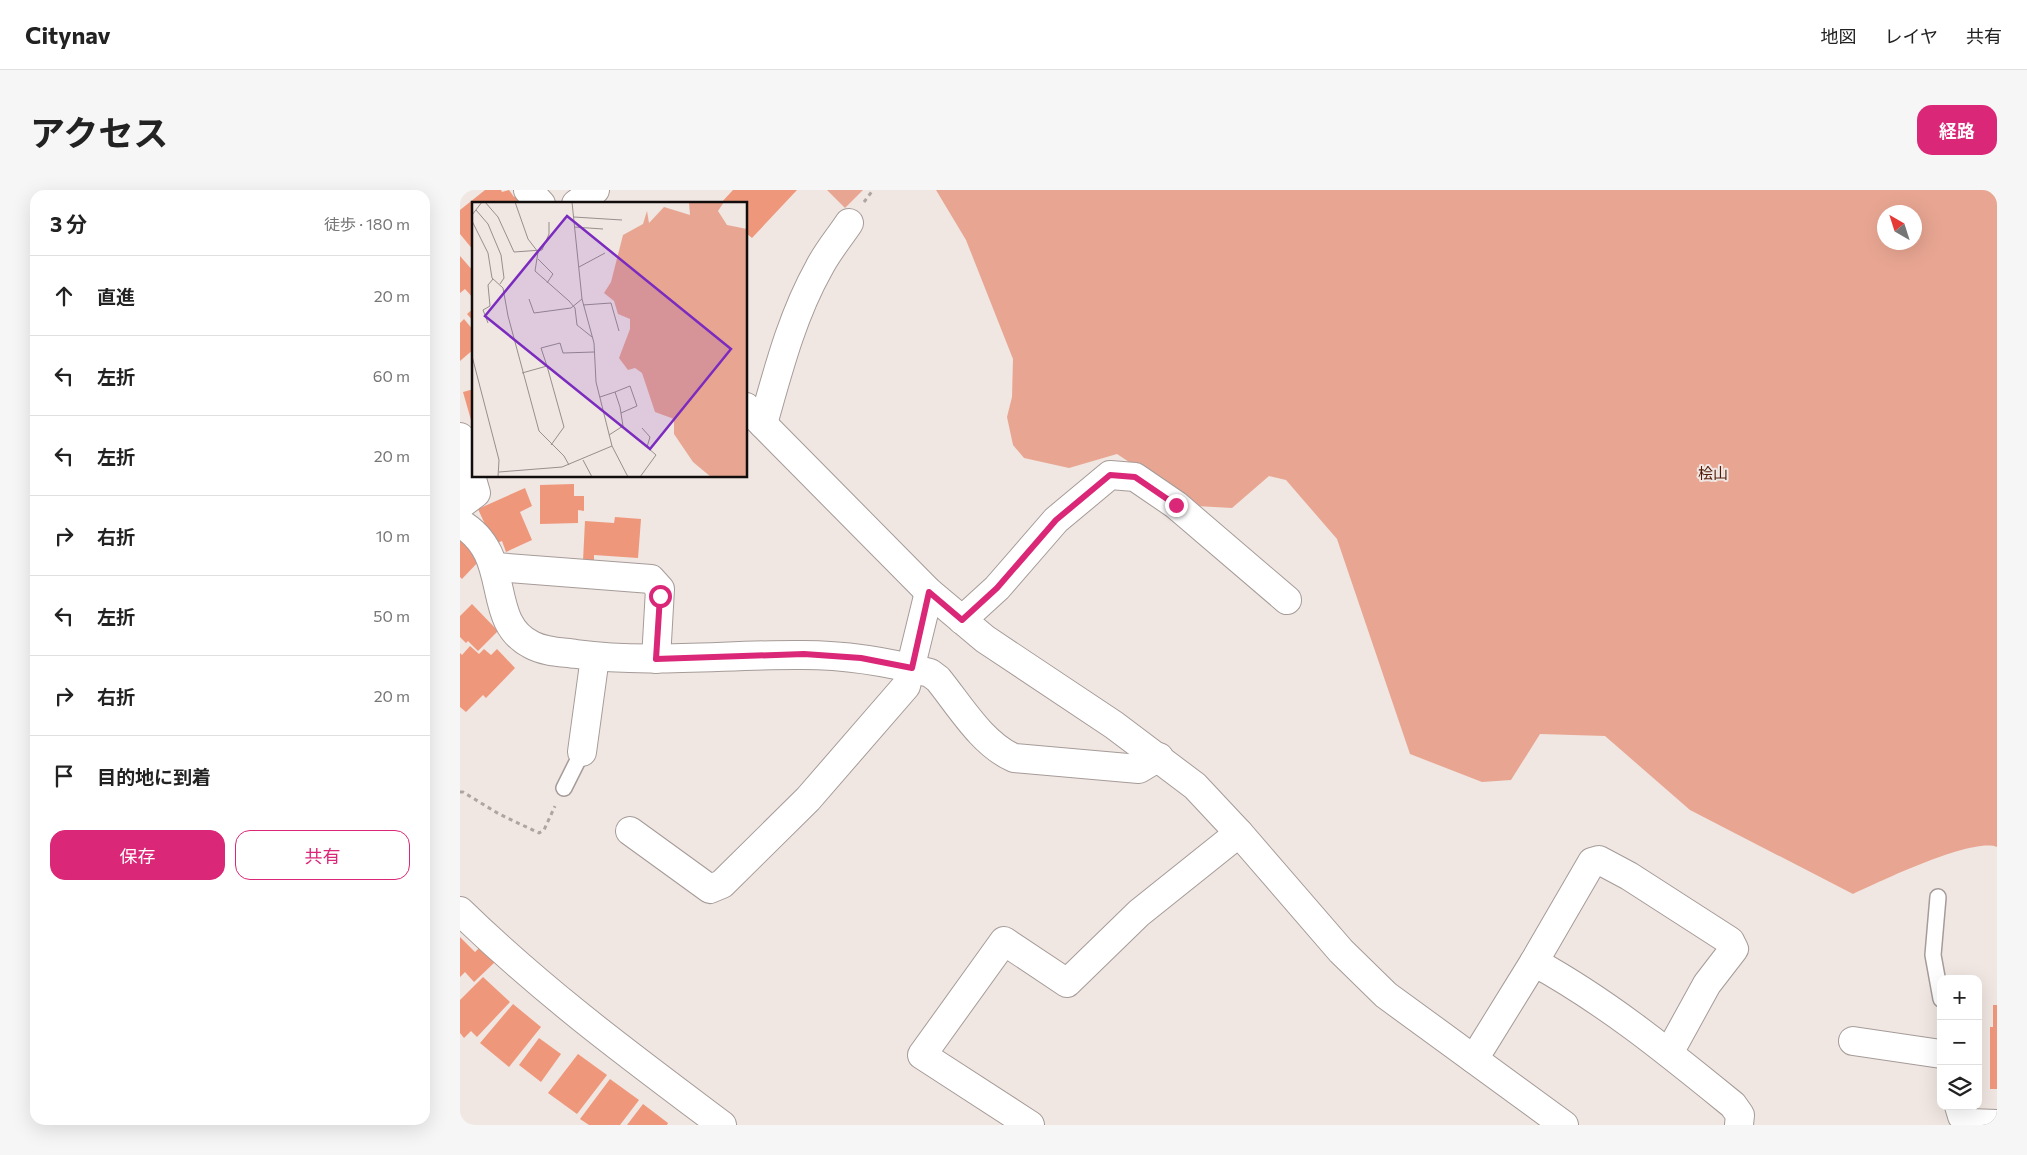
<!DOCTYPE html>
<html lang="ja">
<meta charset="utf-8">
<style>
:root{--surface:#fff;--page:#f6f6f6;--text:#222;--muted:#767676;--line:#e0e0e0;--accent:#db2777}
body{margin:0;font-family:Commissioner,"Noto Sans JP",sans-serif;background:var(--page);color:var(--text)}
.controls{position:absolute;right:15px;bottom:15px;display:grid;overflow:hidden;border-radius:10px;box-shadow:0 5px 20px #0002}
.controls button{width:45px;height:45px;display:grid;place-items:center;padding:0;border:0;border-bottom:1px solid var(--line);background:var(--surface);color:var(--text);font:25px sans-serif}
.compass{position:absolute;left:1417px;top:15px;width:45px;height:45px;border-radius:50%;background:var(--surface);box-shadow:0 5px 20px #0002;rotate:321deg}
.stop{position:absolute;width:15px;height:15px;margin:-11px;border:4px solid #db2777;border-radius:50%;background:#fff}
.stop.end{background:#db2777;border-color:#fff;box-shadow:0 1px 5px #0008}
.list{margin:0;padding:0;list-style:none}
h2{display:flex;justify-content:space-between;align-items:center;height:65px;margin:0;padding:0 20px;font-size:21px}
h2 small{font-size:16px;font-weight:400;color:var(--muted)}
.list li{display:grid;grid-template-columns:32px 1fr auto;gap:15px;align-items:center;box-sizing:border-box;height:80px;padding:0 20px;border-top:1px solid var(--line)}
.list b{display:block;font-size:19px;white-space:nowrap}
.list em{font-size:16px;font-style:normal;color:var(--muted)}
.actions{display:flex;gap:10px;padding:15px 20px}
.actions a{flex:1;padding:11px 0;border:1px solid var(--accent);border-radius:15px;text-align:center;font-size:18px;color:var(--accent)}
.actions .main{background:var(--accent);color:#fff}
.icon{flex:none;width:28px;height:28px;fill:none;stroke:currentColor;stroke-width:2;stroke-linecap:round;stroke-linejoin:round}
.map{position:relative;flex:none;width:1537px;height:935px;overflow:hidden;border-radius:15px}
header{display:flex;align-items:center;gap:30px;box-sizing:border-box;height:70px;padding:0 25px;background:var(--surface);border-bottom:1px solid var(--line)}
header strong{font-size:24px}
nav{display:flex;gap:28px;margin-inline-start:auto;font-size:18px}
.intro{display:flex;align-items:center;justify-content:space-between;box-sizing:border-box;height:120px;padding:0 30px}
h1{margin:0;font-size:35px}
.button{padding:12px 22px;border-radius:15px;background:var(--accent);color:#fff;font-size:18px;font-weight:700}
main{display:flex;gap:30px;padding:0 30px}
aside{flex:1;background:var(--surface);border-radius:15px;box-shadow:0 5px 20px #0002}
.map>svg:first-child{display:block}
</style>
<header>
<strong>Citynav</strong>
<nav><a>地図</a><a>レイヤ</a><a>共有</a></nav>
</header>
<div class="intro"><h1>アクセス</h1><a class="button">経路</a></div>
<main>
<aside>
<h2>3 分<small>徒歩 · 180 m</small></h2>
<ul class="list">
<li><svg class="icon" aria-label="ahead" viewBox="0 0 24 24"><path d="M12 20V5M6 11l6-6 6 6"/></svg><div><b>直進</b></div><em>20 m</em></li>
<li><svg class="icon" aria-label="left" viewBox="0 0 24 24"><path d="M17 20v-9H6M10 6l-5 5 5 5"/></svg><div><b>左折</b></div><em>60 m</em></li>
<li><svg class="icon" aria-label="left" viewBox="0 0 24 24"><path d="M17 20v-9H6M10 6l-5 5 5 5"/></svg><div><b>左折</b></div><em>20 m</em></li>
<li><svg class="icon" aria-label="right" viewBox="0 0 24 24"><path d="M7 20v-9h11M14 6l5 5-5 5"/></svg><div><b>右折</b></div><em>10 m</em></li>
<li><svg class="icon" aria-label="left" viewBox="0 0 24 24"><path d="M17 20v-9H6M10 6l-5 5 5 5"/></svg><div><b>左折</b></div><em>50 m</em></li>
<li><svg class="icon" aria-label="right" viewBox="0 0 24 24"><path d="M7 20v-9h11M14 6l5 5-5 5"/></svg><div><b>右折</b></div><em>20 m</em></li>
<li><svg class="icon" aria-label="arrive" viewBox="0 0 24 24"><path d="M6 21V4h12l-3 4 3 4H6"/></svg><div><b>目的地に到着</b></div></li>
</ul>
<div class="actions"><a class="main">保存</a><a>共有</a></div>
</aside>
<div class="map">
<svg width="1537" height="935" viewBox="0 0 1537 935">
<rect width="100%" height="100%" fill="#f0e6e2"/>
<g fill="#e8a692" fill-rule="evenodd">
<path d="M367,0H403L385,18Z"/>
<path d="M476,0H1537V657C1512,647 1419,692 1393,704L1230,620L1145,546L1080,544L1051,590L1022,592L950,564L877,349L826,290L809,286L772,318L736,316L657,264L609,278L564,268L553,255L547,227L552,207L553,169L506,50ZM1424,22H1454V52H1424Z"/>
</g>
<g fill="#ef977b">
<path d="M25,0H41L42,2L49,0L54,7L57,5L64,14H14V61L0,44V20Z"/>
<path d="M273,0H337L292,48L286,43V14H260Z"/>
<path d="M0,66L14,82V109L5,99L0,103Z"/>
<path d="M14,118V132L7,124Z"/>
<path d="M4,129L14,141V159L0,171V133Z"/>
<path d="M14,199V237H13L3,202Z"/>
<path d="M114,294V306H124V321L118,320V333L80,334V295Z"/>
<path d="M65,298L72,316L60,322L72,350L46,362L42,351L34,354L18,319Z"/>
<path d="M155,327L181,329L178,368L134,365V372L123,371L125,331L154,333Z"/>
<path d="M0,350L20,370L2,389L0,387Z"/>
<path d="M12,414L38,441L18,461L8,451L6,453L0,447V426Z"/>
<path d="M10,456L19,464L24,459L31,465L37,459L55,478L26,508L23,505L6,522L0,517V463L2,465Z"/>
<path d="M0,747L15,762L20,757L35,772L14,792L5,782L0,787Z"/>
<path d="M23,787L50,812L17,847L11,841L4,848L0,843V810Z"/>
<path d="M53,814L81,837L49,877L20,853Z"/>
<path d="M1533,815H1537V899H1530V837H1533Z"/>
<path d="M79,848L101,864L81,892L59,875Z"/>
<path d="M118,864L147,885L117,924L88,903Z"/>
<path d="M150,889L179,910L160,935H129L120,929Z"/>
<path d="M183,914L208,933L207,935H167Z"/>
</g>
<g fill="none" stroke-linecap="round" stroke-linejoin="round">
<g stroke="#a59b98" stroke-width="18">
<g id="service">
<path d="M104,598L122,562"/>
<path d="M1478,707L1473,765L1481,809"/>
</g>
</g>
<g stroke="#a59b98" stroke-width="30">
<g id="minor">
<path d="M68,0L81,14"/>
<path d="M116,14L135,0"/>
<path d="M286,217L469,402L525,449L654,535L735,596L779,643L881,761L926,805L1104,935"/>
<path d="M303,234C318,181 332,126 359,78C367,62 379,48 389,33"/>
<path d="M0,247L16,303L0,315"/>
<path d="M0,333C55,365 23,431 72,455C85,462 102,462 116,464C192,474 268,464 343,465C386,465 429,472 470,483L478,489C500,516 522,554 554,568L679,579L699,567"/>
<path d="M35,377L191,389L200,399L196,469"/>
<path d="M502,430L537,398L596,330L650,285L675,287L716,315L827,410"/>
<path d="M122,562L135,467"/>
<path d="M170,641L250,699L262,694L348,609L446,496L469,402"/>
<path d="M0,721C82,801 170,866 262,935"/>
<path d="M1074,772L1132,672L1139,670L1169,686L1270,751L1274,759L1247,794L1209,863"/>
<path d="M1393,851L1481,864"/>
<path d="M1014,869L1074,772C1147,812 1209,863 1273,915L1280,925L1279,935"/>
<path d="M1499,916L1502,926L1510,933L1537,934"/>
<path d="M570,935L462,865L544,751L607,793L679,723L779,643"/>
</g>
</g>
<g stroke="#ada5a2" stroke-width="3" stroke-dasharray="4 4" stroke-linecap="butt">
<path d="M404,12L413,0"/>
<path d="M0,602H3L39,624L79,643L84,640L95,616"/>
</g>
<use href="#service" stroke="#fff" stroke-width="15"/>
<use href="#minor" stroke="#fff" stroke-width="28"/>
</g>
<g fill="none" stroke-linecap="round" stroke-linejoin="round">
<path stroke="#db2777" stroke-width="6" d="M200,406L196,469L344,464L401,468L452,478L469,402L502,430L537,398L596,330L650,285L675,287L716,315"/>
</g>
<g text-anchor="middle" stroke-width="4" stroke-linejoin="round" paint-order="stroke">
<g font-size="15" fill="#501a07" stroke="#f0e6e2">
<text x="1253" y="289">桧山</text>
</g>
</g>
<g transform="translate(12 12)">
<rect width="275" height="275" fill="#f0e6e2"/>
<path d="M217,0H252L246,9L255,23L275,27V275H239L221,260L202,232V217L183,210L170,171L163,166L156,168L147,156L158,127V117L146,112L142,99L132,91L139,80L151,33L171,22L175,9L177,21L192,5L218,13Z" fill="#e8a692"/>
<path fill="none" stroke="#978f8c" stroke-width="1" d="M13,0L26,15L42,50L70,48L77,32V20M43,0L56,37L66,50L63,69L97,99L103,106L105,123L120,135M100,0L110,97L122,141L124,180L140,244L156,275M4,8L16,22L29,53L32,76L28,82M0,13L10,0M102,15L150,18M0,19L16,51L20,76L31,86L36,114L67,229L92,254L97,263M102,25L131,27M66,57L81,72L75,81M107,65L133,51M57,97L62,111L99,106L110,97M111,103L139,101L147,129M16,121L11,108L18,104L16,83L21,77M0,154L27,258L26,275M75,164L69,146L88,141L91,151L122,150M50,171L75,164L92,225L79,243M143,190L158,184L165,204L149,211M128,195L143,190L148,205L151,224L137,233M111,258L120,275M27,270L90,265L140,244M168,275L184,253L175,245L178,235L170,226"/>
<path fill="#7b2cbf" fill-opacity="0.15" stroke="#7b2cbf" stroke-width="2.5" d="M95,14L259,147L178,247L13,114Z"/>
<rect width="275" height="275" fill="none" stroke="#110d0c" stroke-width="2.5"/>
</g>
</svg>
<div class="controls">
<button>+</button>
<button>−</button>
<button><svg class="icon" aria-label="layers" viewBox="0 0 24 24"><path d="M12 4l9 5-9 5-9-5zM3 14l9 5 9-5"/></svg></button>
</div>
<svg class="compass" viewBox="-18 -18 36 36"><path d="M0-13l5 13h-10z" fill="#e53935"/><path d="M0 13l5-13h-10z" fill="#767676"/></svg>
<div class="stop" style="left:200px;top:406px"></div>
<div class="stop end" style="left:716px;top:315px"></div>
</div>
</main>
